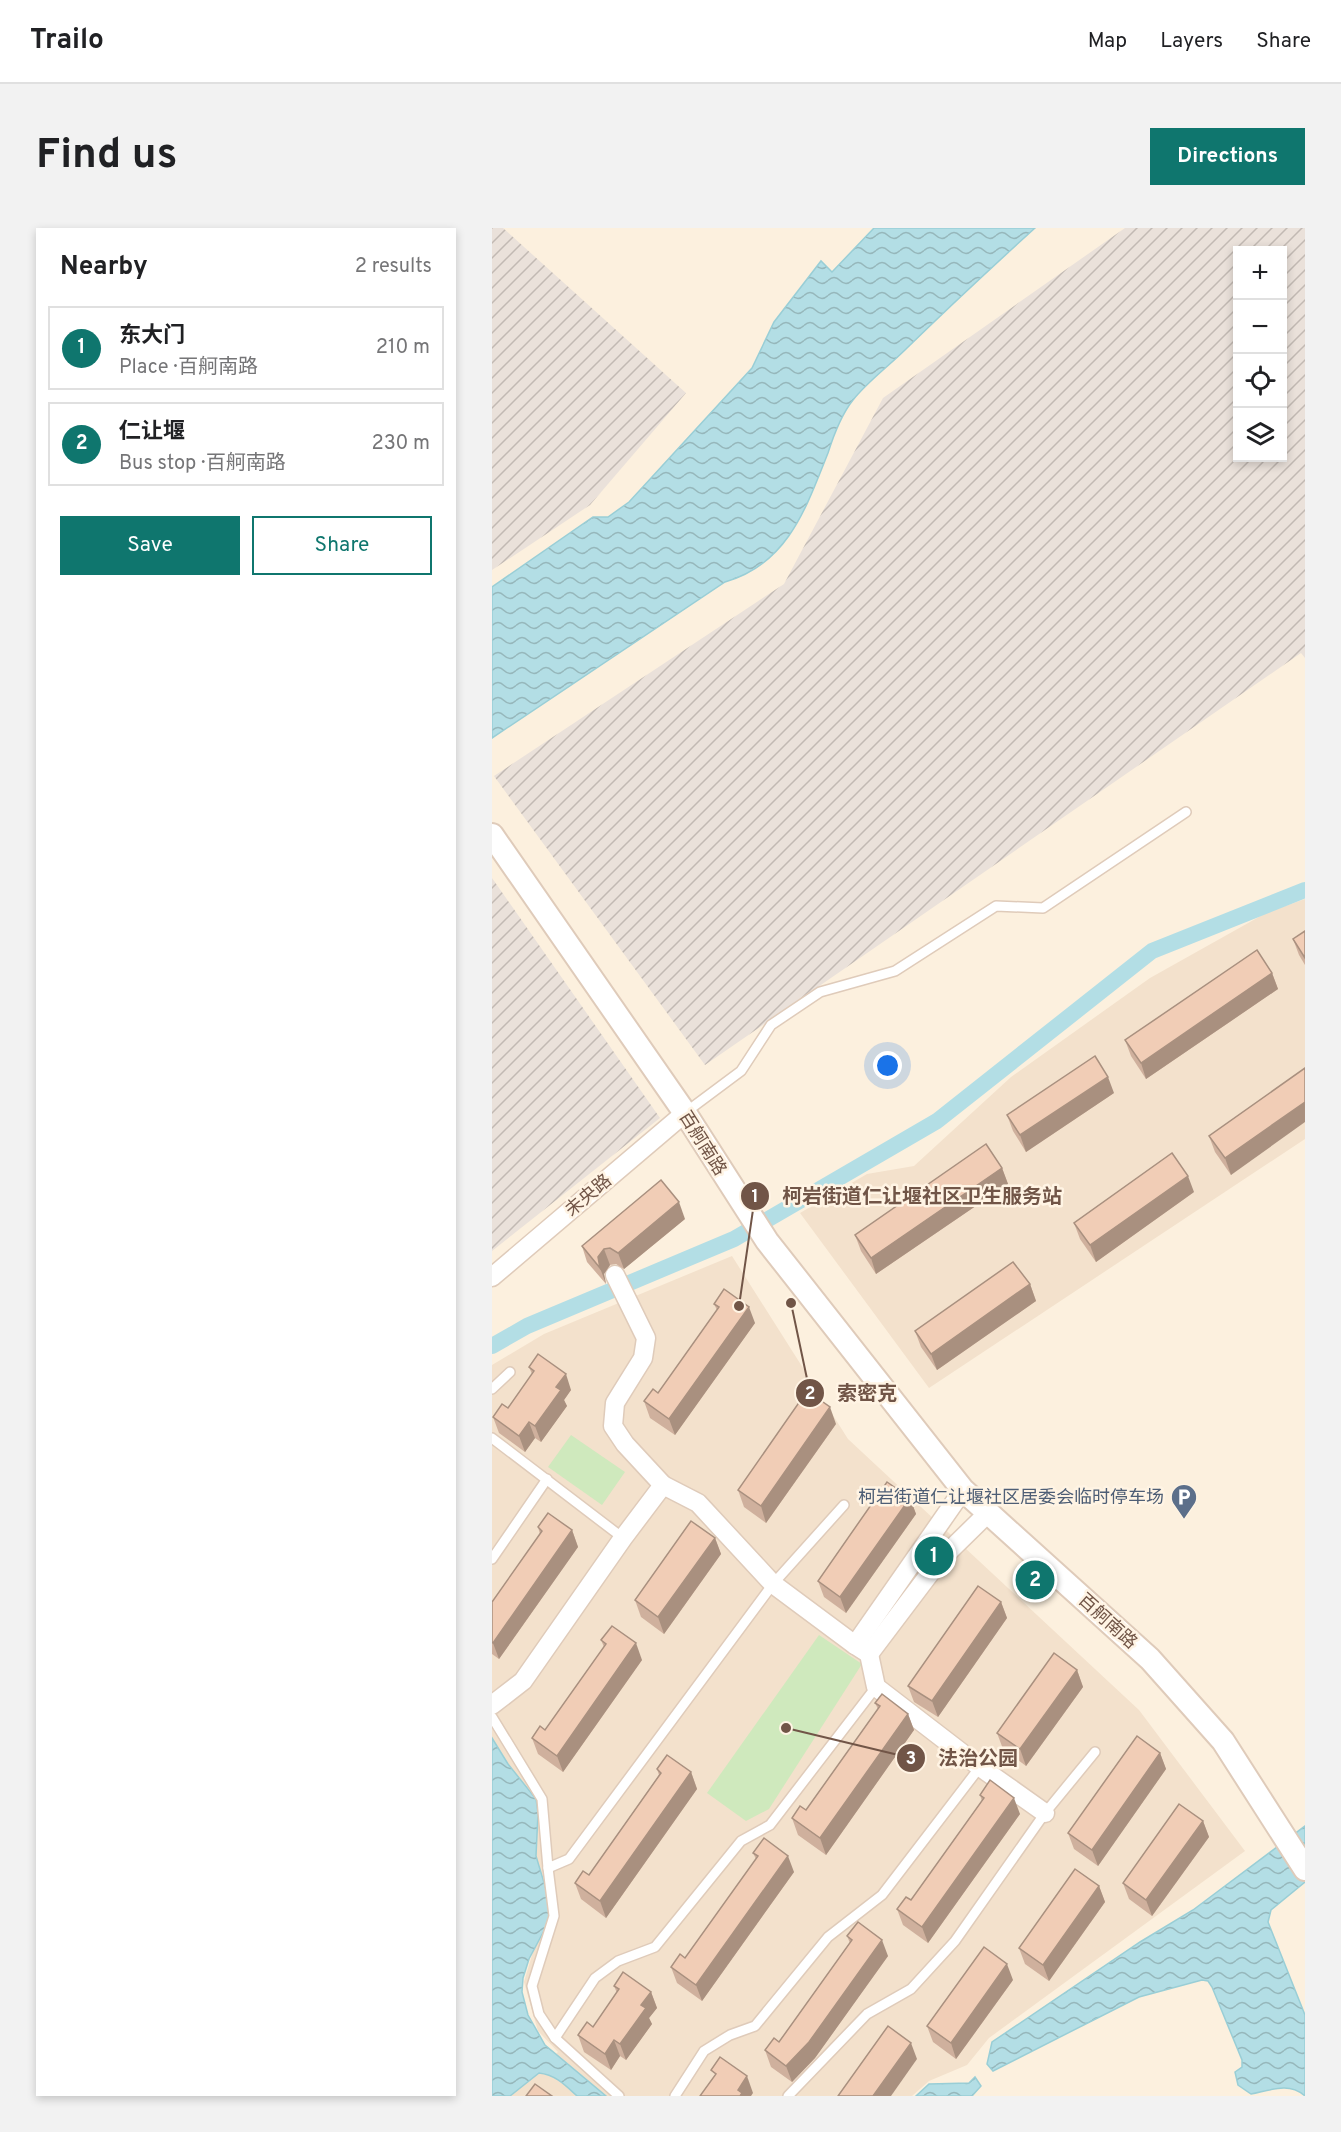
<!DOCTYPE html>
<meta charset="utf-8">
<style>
:root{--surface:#fff;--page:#f2f2f2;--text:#202124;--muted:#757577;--line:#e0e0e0;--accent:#0f766e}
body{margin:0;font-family:Overpass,"Noto Sans SC",sans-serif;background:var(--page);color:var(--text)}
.controls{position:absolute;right:18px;top:18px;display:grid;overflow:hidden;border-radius:0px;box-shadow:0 3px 9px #0003}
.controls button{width:54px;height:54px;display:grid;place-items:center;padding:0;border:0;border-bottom:2px solid var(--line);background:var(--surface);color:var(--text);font:30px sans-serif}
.you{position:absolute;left:396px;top:838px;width:21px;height:21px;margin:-15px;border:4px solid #fff;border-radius:50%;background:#1a73e8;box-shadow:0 0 0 9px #1a73e833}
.badge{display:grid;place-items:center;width:39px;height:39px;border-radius:50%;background:var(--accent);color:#fff;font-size:20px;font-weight:700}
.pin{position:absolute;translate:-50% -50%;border:3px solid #fff;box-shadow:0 2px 6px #0006}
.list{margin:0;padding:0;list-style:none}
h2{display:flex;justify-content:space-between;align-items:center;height:78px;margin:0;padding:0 24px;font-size:26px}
h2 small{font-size:20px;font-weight:400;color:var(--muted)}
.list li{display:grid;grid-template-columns:39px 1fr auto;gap:18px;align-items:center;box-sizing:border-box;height:84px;margin:0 12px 12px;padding:0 12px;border:2px solid var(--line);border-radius:0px}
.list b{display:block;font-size:22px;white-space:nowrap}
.list p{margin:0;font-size:20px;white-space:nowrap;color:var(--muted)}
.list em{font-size:20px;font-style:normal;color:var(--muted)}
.actions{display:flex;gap:12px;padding:18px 24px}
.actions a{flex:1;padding:14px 0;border:2px solid var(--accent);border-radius:0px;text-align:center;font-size:21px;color:var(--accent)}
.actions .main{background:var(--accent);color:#fff}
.icon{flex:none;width:33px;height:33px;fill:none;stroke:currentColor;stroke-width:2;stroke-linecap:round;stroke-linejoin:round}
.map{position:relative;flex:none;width:813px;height:1868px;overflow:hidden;border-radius:0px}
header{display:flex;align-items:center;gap:36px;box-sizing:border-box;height:84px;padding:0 30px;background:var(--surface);border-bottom:2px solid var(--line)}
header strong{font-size:28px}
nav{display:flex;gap:33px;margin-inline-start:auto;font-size:21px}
.intro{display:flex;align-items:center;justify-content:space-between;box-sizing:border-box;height:144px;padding:0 36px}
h1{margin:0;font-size:42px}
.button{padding:15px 27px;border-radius:0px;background:var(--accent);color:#fff;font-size:21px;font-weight:700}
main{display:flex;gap:36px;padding:0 36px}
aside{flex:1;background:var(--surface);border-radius:0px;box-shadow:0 3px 9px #0003}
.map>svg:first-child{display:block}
</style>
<header>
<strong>Trailo</strong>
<nav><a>Map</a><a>Layers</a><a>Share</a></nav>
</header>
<div class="intro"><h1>Find us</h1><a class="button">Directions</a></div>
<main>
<aside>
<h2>Nearby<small>2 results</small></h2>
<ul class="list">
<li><span class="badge">1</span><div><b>东大门</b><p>Place · 百舸南路</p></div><em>210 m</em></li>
<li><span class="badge">2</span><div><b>仁让堰</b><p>Bus stop · 百舸南路</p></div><em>230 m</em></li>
</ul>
<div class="actions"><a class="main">Save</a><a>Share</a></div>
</aside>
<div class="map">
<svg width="813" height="1868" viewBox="0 0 813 1868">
<defs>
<pattern id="industrial-furrows" width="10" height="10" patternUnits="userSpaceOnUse" patternTransform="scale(1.5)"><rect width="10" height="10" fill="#eae1da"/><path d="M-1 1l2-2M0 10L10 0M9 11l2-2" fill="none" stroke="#c2b9b3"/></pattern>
<pattern id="water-waves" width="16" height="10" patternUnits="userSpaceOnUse" patternTransform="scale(1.5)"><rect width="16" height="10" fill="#b3dee5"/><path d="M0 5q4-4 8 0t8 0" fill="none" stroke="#96b7bb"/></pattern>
</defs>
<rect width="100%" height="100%" fill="#fcf0de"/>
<g fill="#f3e1cc">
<path d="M813,671V911L437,1160L308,985L375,946L422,938L519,849L658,750L774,685Z"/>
<path d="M240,1028L356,1211L647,1482L753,1623L497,1810L475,1837L437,1853L420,1868H11L66,1824L46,1803L32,1754L54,1680L0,1525V1137L52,1106Z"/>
</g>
<g fill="url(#industrial-furrows)" fill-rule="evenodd">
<path d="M0,0H11L194,165L98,277L0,342Z"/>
<path d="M633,0H813V430L809,425L213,837L2,548L292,356L391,170ZM746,22H790V230H746Z"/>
<path d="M0,650L168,890L0,1023Z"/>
</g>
<g fill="#cfe9bd">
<path d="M79,1207L133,1244L110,1277L56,1239Z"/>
<path d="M327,1407L370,1436L277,1581L254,1593L215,1565Z"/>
</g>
<g fill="url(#water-waves)" stroke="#99ced6" stroke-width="1.5">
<path d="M382,0H543C499,40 456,80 414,121C397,138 376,153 361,172C349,187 342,206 336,225C314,280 296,336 233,354L0,510V359L101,289H116L137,274L260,140L282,94L329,33L340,44Z"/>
<path d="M0,1510L16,1536L44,1571L46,1585L44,1628L59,1678L55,1697L37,1731L31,1750L30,1764L36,1787L53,1817L114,1868H85C73,1857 64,1847 47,1845L18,1868H0Z"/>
<path d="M813,1598V1654L779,1682L776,1694L813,1787V1868C797,1854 779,1862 759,1866L746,1857L743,1844L750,1839V1832L720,1759L716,1753L710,1752L647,1769L501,1843L495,1836L500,1814L648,1714L701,1682Z"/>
<path d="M483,1849L489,1858L480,1868H424L437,1856L477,1855Z"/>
</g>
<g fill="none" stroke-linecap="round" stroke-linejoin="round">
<path stroke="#b3dee5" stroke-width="16" d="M0,1118L35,1098L242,1011L445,893L660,723L813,662"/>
<g stroke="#dfcbba" stroke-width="12">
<g id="service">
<path d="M194,884L249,843L279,797L328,764L403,743L504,678L551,680L694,584"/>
<path d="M0,1161L18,1144"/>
<path d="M0,1210L131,1310"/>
<path d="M0,1331L55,1251"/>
<path d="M0,1489L50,1571L56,1640L62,1688L40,1758L47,1786L63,1810L127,1868"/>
<path d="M56,1640L77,1631L281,1356L352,1277"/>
<path d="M63,1810L103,1750L126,1733L163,1719L249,1613L278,1597L384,1459"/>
<path d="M183,1868L212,1823L238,1807L263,1798L336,1709L390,1667L488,1539"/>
<path d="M296,1868L375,1786L419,1761L463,1713L553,1585L603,1524"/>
</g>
</g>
<g stroke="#dfcbba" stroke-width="21">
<g id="minor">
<path d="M123,1047L154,1110L151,1130L123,1175L121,1198L133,1216L171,1257L206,1275L281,1356L363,1417L377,1426L384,1459L488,1539L553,1585"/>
<path d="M0,1049L193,885"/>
<path d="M363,1417L471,1262"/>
<path d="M377,1426L448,1332L496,1285"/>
<path d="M0,1477L31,1453L131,1310L171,1257"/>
</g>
</g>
<g stroke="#dfcbba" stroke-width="26">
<path id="tertiary" d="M0,607L193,885L275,1013L471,1262L658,1431L731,1513L813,1641"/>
</g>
<use href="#service" stroke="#fff" stroke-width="9"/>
<use href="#minor" stroke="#fff" stroke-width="18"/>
<use href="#tertiary" stroke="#fff" stroke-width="22"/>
</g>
<g fill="#cfb09d">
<path d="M813,703V737L807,727L801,711Z"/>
<path d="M780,745L786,761L654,851L639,828L633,812Z"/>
<path d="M813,840L739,947L723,924L717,908Z"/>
<path d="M622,865L534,924L521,903L515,887Z"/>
<path d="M510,940L516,956L384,1046L369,1023L363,1007Z"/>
<path d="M702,964L604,1034L588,1011L582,995Z"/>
<path d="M193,991L132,1041L124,1036L118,1037L112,1046L114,1056L95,1034L90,1018Z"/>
<path d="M538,1056L544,1073L445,1142L429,1119L423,1103Z"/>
<path d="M222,1076L263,1095L183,1207L158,1190L152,1173L166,1165L225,1082Z"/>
<path d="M37,1139L79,1162L72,1172L75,1178L49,1214L43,1210L33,1224L7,1205L1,1189L16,1180L40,1146Z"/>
<path d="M344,1196L274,1295L252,1279L246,1262Z"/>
<path d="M418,1270L424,1286L354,1385L332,1369L326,1353Z"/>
<path d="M46,1299L80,1302L86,1319L7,1431L0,1426V1374L48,1306Z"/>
<path d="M223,1310L229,1326L172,1406L149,1389L143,1372Z"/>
<path d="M509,1374L515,1390L446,1489L422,1474L416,1458Z"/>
<path d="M109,1412L150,1432L71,1544L46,1526L40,1510L53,1502L112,1419Z"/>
<path d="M585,1442L591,1459L534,1538L511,1521L505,1505Z"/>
<path d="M383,1475L416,1486L422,1502L334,1627L306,1607L300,1590L314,1582L386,1481Z"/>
<path d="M668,1525L674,1541L606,1638L582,1621L576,1605Z"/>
<path d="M165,1541L199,1544L205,1561L114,1690L89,1671L83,1655L97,1647L167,1547Z"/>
<path d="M488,1567L528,1586L436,1715L411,1697L405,1681L419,1672L490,1573Z"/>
<path d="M711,1593L717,1609L660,1688L637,1671L631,1655Z"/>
<path d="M261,1625L302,1644L210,1773L185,1755L179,1739L193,1730L264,1631Z"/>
<path d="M607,1658L613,1674L557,1753L533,1736L527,1720Z"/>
<path d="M355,1708L396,1728L323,1830L300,1854L279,1839L273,1822L287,1814L358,1715Z"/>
<path d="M521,1752L464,1831L441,1814L435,1798Z"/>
<path d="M122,1758L159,1764L165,1780L157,1790L160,1796L134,1832L128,1828L119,1842L92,1824L86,1807L101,1799L125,1765Z"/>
</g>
<g fill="#a9907f">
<path d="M780,745L786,761L654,851L649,835Z"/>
<path d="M616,849L622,865L534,924L528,907Z"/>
<path d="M813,874V894L739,947L733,930Z"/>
<path d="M510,940L516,956L384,1046L379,1030Z"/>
<path d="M696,948L702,964L604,1034L598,1017Z"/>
<path d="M187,974L193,991L132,1041L126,1025Z"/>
<path d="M112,1021L118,1037L112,1046L114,1056L108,1040L106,1029Z"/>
<path d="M538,1056L544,1073L445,1142L439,1126Z"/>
<path d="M257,1079L263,1095L183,1207L177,1191Z"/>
<path d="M74,1146L79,1162L72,1172L75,1178L49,1214L43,1198L64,1159Z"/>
<path d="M338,1179L344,1196L274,1295L269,1278Z"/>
<path d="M37,1194L43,1210L33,1224L27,1208Z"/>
<path d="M418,1270L424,1286L354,1385L348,1369Z"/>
<path d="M80,1302L86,1319L7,1431L1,1415Z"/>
<path d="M223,1310L229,1326L172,1406L166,1389Z"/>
<path d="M509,1374L515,1390L446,1489L440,1473Z"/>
<path d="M144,1415L150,1432L71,1544L65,1528Z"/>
<path d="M585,1442L591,1459L534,1538L528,1521Z"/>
<path d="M416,1486L422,1502L334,1627L328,1610Z"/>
<path d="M668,1525L674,1541L606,1638L600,1622Z"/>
<path d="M199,1544L205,1561L114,1690L108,1673Z"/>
<path d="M522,1570L528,1586L436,1715L430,1699Z"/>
<path d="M711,1593L717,1609L660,1688L654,1672Z"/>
<path d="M296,1628L302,1644L210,1773L204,1757Z"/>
<path d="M607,1658L613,1674L557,1753L551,1737Z"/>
<path d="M390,1712L396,1728L323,1830L300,1854L294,1838Z"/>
<path d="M515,1736L521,1752L464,1831L459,1815Z"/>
<path d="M159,1764L165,1780L157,1790L160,1796L134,1832L128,1816L149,1777Z"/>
<path d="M122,1812L128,1828L119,1842L113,1826Z"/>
<path d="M419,1815L425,1831L399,1868H381Z"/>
<path d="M255,1848L261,1865L259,1868H248L246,1862Z"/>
</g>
<g fill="#f1cdb6" stroke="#a9907f" stroke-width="1.5">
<path d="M813,703V730L801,711Z"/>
<path d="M765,722L780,745L649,835L633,812Z"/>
<path d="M603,828L616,849L528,907L515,887Z"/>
<path d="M813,840V874L733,930L717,908Z"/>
<path d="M494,916L510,940L379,1030L363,1007Z"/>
<path d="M680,925L696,948L598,1017L582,995Z"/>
<path d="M169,952L187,974L126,1025L118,1020L112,1021L106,1029L108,1040L90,1018Z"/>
<path d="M521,1034L538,1056L439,1126L423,1103Z"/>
<path d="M232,1061L257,1079L177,1191L152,1173L161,1161L166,1165L227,1079L222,1076Z"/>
<path d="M46,1126L74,1146L64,1159L69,1162L43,1198L37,1194L27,1208L1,1189L10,1176L16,1180L42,1143L37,1139Z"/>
<path d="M315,1163L338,1179L269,1278L246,1262Z"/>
<path d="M395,1254L418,1270L348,1369L326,1353Z"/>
<path d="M56,1285L80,1302L1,1415L0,1414V1374L50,1303L46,1299Z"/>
<path d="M199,1293L223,1310L166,1389L143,1372Z"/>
<path d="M486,1358L509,1374L440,1473L416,1458Z"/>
<path d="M120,1398L144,1415L65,1528L40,1510L48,1498L53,1502L114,1416L109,1412Z"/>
<path d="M562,1425L585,1442L528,1521L505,1505Z"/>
<path d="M390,1466L416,1486L328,1610L300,1590L308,1578L314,1582L388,1478L383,1475Z"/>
<path d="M645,1508L668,1525L600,1622L576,1605Z"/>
<path d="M175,1527L199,1544L108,1673L83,1655L91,1643L97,1647L169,1545L165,1541Z"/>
<path d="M498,1552L522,1570L430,1699L405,1681L414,1669L419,1672L492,1570L488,1567Z"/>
<path d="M687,1576L711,1593L654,1672L631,1655Z"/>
<path d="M272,1610L296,1628L204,1757L179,1739L188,1726L193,1730L266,1628L261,1625Z"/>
<path d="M583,1641L607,1658L551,1737L527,1720Z"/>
<path d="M366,1694L390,1712L317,1814L294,1838L273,1822L282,1810L287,1814L360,1712L355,1708Z"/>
<path d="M492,1719L515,1736L459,1815L435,1798Z"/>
<path d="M131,1744L159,1764L149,1777L154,1780L128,1816L122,1812L113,1826L86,1807L95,1794L101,1799L127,1761L122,1758Z"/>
<path d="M396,1798L419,1815L381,1868H346Z"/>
<path d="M228,1829L255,1848L246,1862L250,1865L248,1868H208L224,1846L219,1842Z"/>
<path d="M43,1856L60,1868H34Z"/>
</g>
<defs>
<g id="parking-pin" transform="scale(1.35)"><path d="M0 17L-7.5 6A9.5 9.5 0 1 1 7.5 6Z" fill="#5c6f8a" stroke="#fff4e4"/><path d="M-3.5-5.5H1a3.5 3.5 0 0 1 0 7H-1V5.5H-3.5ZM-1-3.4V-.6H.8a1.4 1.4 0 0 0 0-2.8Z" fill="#fff"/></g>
</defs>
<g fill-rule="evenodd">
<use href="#parking-pin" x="692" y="1269"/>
</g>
<g text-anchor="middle" stroke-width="5" stroke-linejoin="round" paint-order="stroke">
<g font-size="18" fill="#715547" stroke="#fff4e4">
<text transform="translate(211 915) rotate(58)" y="6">百舸南路</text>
<text transform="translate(96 967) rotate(-40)" y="6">未央路</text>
<text transform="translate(616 1393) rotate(42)" y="6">百舸南路</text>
</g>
<g font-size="18" fill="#4e5e75" stroke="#fff4e4" text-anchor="end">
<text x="672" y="1275">柯岩街道仁让堰社区居委会临时停车场</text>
</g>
</g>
<path fill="none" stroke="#715547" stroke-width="2" d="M247 1078L263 968M299 1075L318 1165M294 1500L419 1530"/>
<g fill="#715547" stroke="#fff4e4" stroke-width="2">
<circle cx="247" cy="1078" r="6"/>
<circle cx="299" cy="1075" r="6"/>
<circle cx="294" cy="1500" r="6"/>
<circle cx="263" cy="968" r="15"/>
<circle cx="318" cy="1165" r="15"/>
<circle cx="419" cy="1530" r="15"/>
</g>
<g font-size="18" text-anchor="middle" font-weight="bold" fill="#fff">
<text x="263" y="974">1</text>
<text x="318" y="1171">2</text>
<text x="419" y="1536">3</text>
</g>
<g font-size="20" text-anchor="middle" font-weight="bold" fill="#715547" stroke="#fff4e4" stroke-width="5" stroke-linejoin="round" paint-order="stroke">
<text x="430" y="975">柯岩街道仁让堰社区卫生服务站</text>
<text x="375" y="1172">索密克</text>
<text x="486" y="1537">法治公园</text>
</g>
</svg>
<div class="controls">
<button>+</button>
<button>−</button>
<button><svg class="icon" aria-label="locate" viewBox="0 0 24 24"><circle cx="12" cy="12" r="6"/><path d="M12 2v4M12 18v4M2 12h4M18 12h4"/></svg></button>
<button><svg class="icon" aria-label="layers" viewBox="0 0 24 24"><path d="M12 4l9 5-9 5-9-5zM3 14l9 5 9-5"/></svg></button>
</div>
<div class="you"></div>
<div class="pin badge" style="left:442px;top:1328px">1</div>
<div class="pin badge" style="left:543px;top:1352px">2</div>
</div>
</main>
